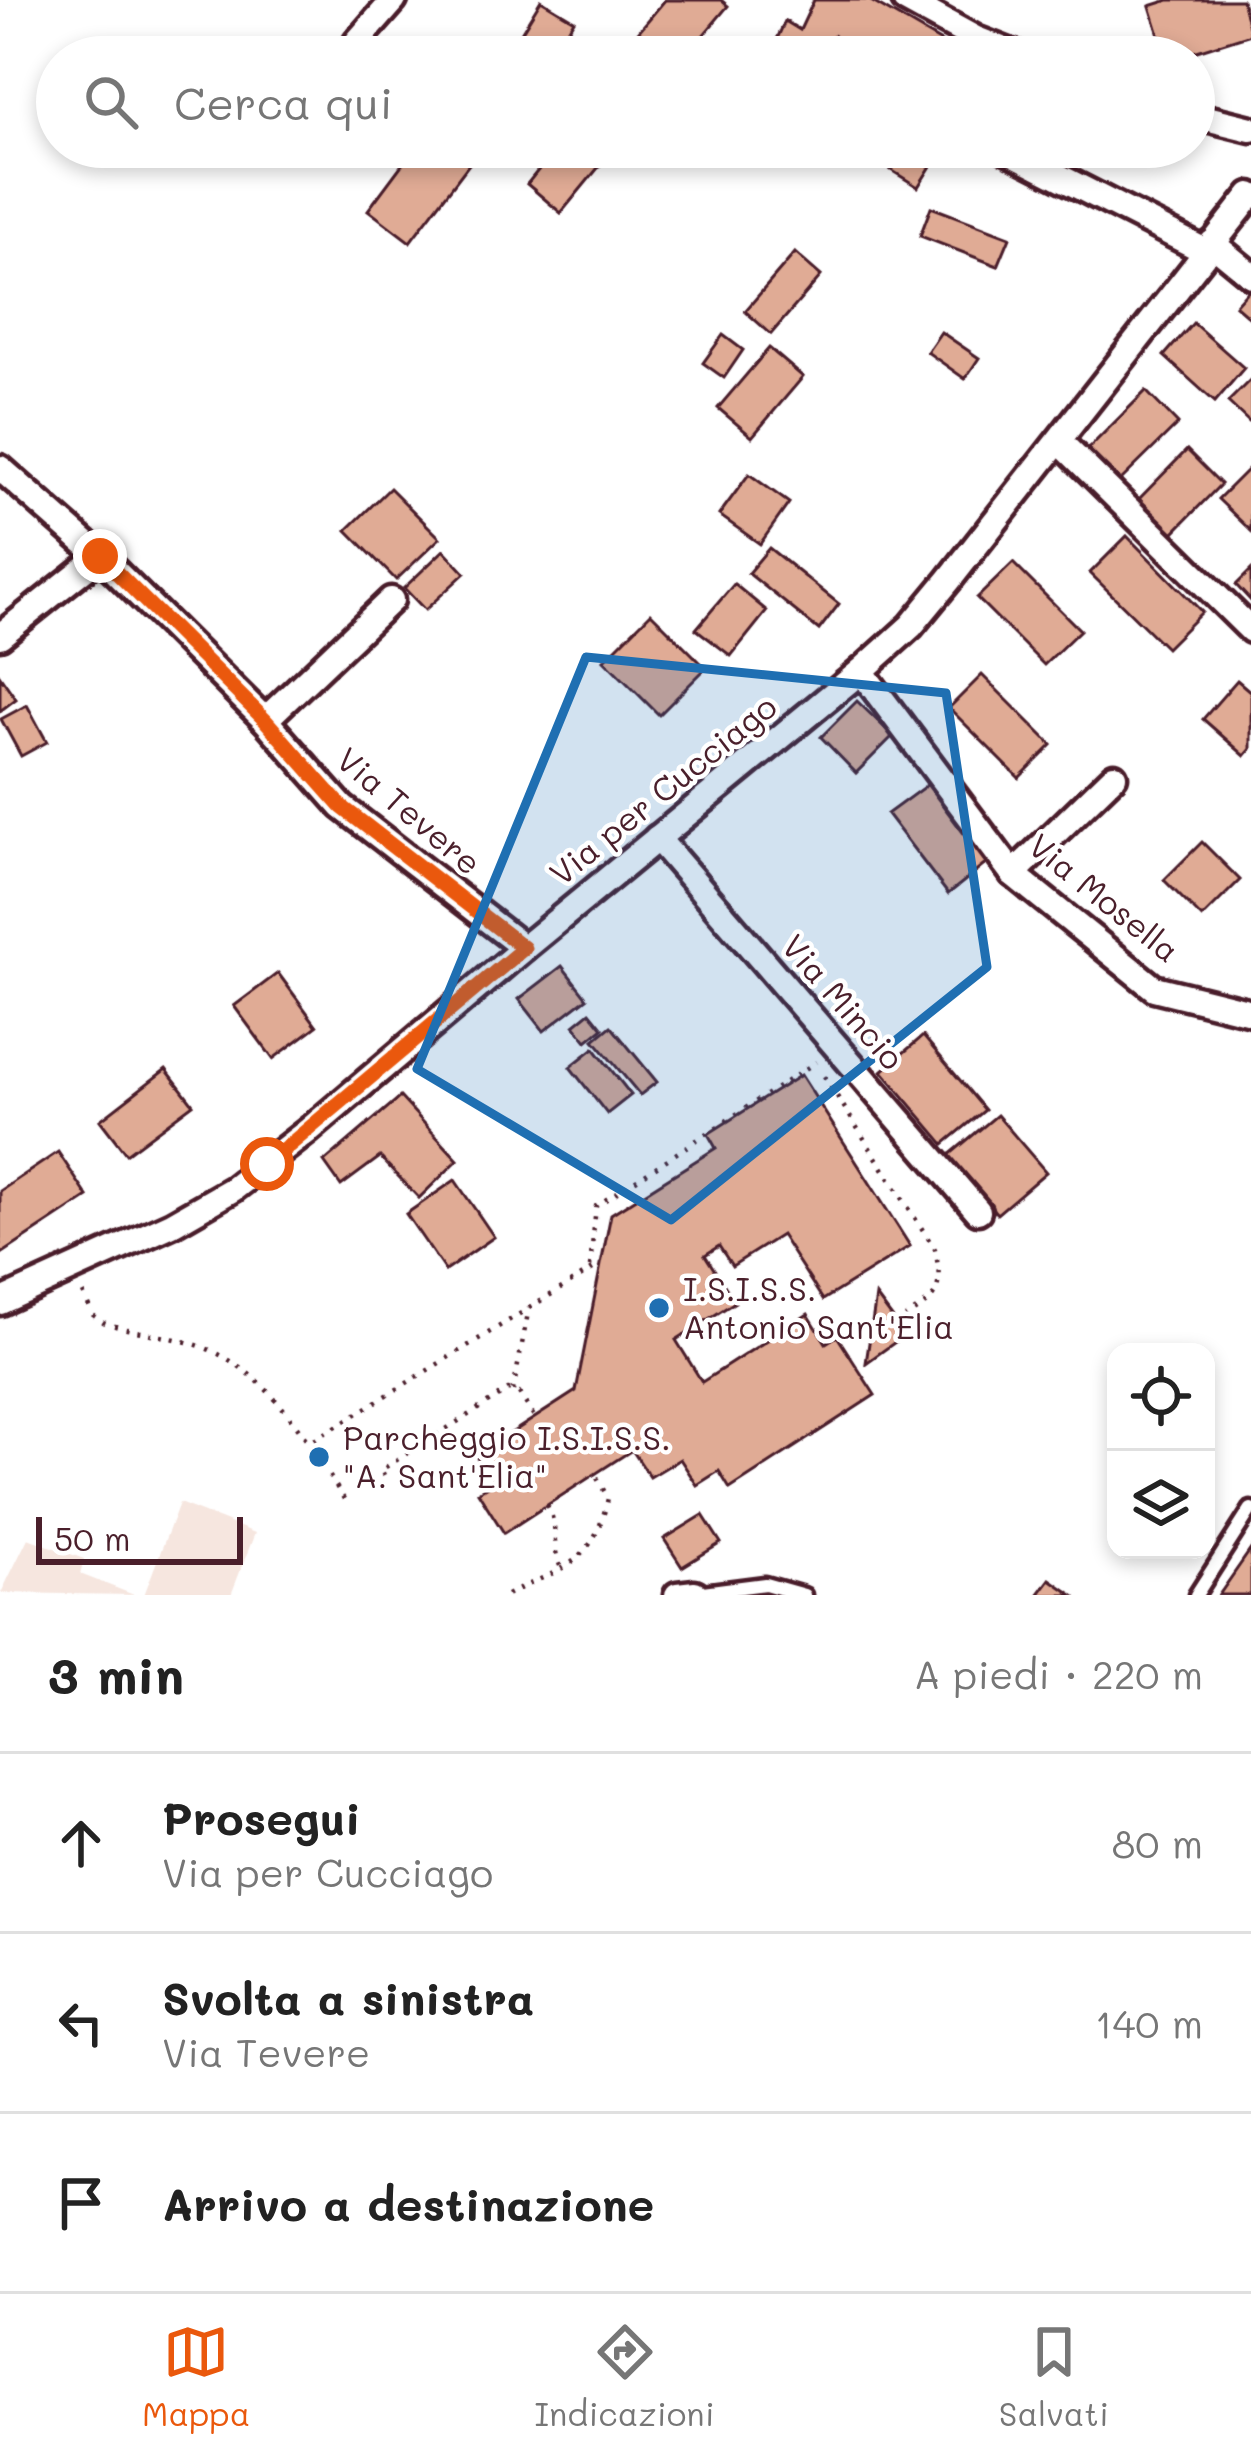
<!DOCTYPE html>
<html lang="it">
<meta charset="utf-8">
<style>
:root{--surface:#fff;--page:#f6f6f6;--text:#222;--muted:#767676;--line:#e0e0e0;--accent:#ea580c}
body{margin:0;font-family:Mali,sans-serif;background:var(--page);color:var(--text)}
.controls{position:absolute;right:36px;bottom:36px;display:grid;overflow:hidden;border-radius:24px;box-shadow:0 6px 18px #0003}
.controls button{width:108px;height:108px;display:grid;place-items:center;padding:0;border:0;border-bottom:3px solid var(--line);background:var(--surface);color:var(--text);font:60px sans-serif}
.scale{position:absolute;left:36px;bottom:30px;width:207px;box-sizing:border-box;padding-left:12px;border:6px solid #4a1f2b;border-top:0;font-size:33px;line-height:42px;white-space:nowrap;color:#4a1f2b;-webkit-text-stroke:9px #fff;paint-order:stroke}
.stop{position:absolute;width:36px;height:36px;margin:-27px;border:9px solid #ea580c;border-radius:50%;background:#fff}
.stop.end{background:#ea580c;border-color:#fff;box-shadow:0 3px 12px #0008}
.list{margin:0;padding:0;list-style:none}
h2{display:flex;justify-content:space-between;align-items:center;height:156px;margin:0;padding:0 48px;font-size:51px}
h2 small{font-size:39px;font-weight:400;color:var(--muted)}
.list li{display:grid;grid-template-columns:78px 1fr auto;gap:36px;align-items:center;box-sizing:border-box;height:180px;padding:0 48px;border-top:3px solid var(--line)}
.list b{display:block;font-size:45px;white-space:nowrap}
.list p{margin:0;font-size:39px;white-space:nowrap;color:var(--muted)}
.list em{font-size:39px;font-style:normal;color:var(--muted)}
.icon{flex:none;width:66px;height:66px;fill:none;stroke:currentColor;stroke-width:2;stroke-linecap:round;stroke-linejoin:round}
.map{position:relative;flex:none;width:1251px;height:1595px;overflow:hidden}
.search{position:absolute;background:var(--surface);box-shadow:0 6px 18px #0003;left:36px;right:36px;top:36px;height:132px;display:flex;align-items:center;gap:30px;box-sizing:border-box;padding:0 42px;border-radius:66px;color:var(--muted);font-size:45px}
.sheet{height:696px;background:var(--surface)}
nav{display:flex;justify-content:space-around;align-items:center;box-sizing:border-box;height:168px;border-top:3px solid var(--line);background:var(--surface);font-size:33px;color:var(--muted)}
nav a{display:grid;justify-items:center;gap:6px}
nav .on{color:var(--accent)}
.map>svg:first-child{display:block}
</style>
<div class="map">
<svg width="1251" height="1595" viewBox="0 0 1251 1595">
<rect width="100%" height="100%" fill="#fff"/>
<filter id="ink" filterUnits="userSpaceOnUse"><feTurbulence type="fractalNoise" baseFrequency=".00833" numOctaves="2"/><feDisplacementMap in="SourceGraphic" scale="24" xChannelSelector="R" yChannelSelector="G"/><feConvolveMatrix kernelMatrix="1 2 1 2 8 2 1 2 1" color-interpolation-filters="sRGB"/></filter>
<g filter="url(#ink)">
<g fill="#f6e6df">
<path d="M179,1503L255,1533L231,1595H144Z"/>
<path d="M28,1538L84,1559L80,1574L134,1595L1,1593Z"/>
</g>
<g fill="#e0ab95" stroke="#4a1f2b" stroke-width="3">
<path d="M541,0L574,20L551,56L519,36Z"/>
<path d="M665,0H721L728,6L685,57H668L638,32Z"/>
<path d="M814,0H869L967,57H865L834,36L828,57L770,55L785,21L800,30Z"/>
<path d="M1169,0H1242L1251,34L1178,57H1166L1150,6Z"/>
<path d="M415,147H482L410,242L368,210Z"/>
<path d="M557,147H594L607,157L561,213L527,184Z"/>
<path d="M624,147H658L645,163Z"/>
<path d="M886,147H936L941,150L918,187L891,170L899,156Z"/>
<path d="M931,207L1010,237L998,266L920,236Z"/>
<path d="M795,253L821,276L771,334L745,311Z"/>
<path d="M1251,287V319L1235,305Z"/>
<path d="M1193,323L1244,368L1215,402L1164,356Z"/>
<path d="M941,332L979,358L965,379L927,352Z"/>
<path d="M723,335L743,350L724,378L703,363Z"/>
<path d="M769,348L803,377L752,437L718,408Z"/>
<path d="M1251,379V420L1249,422L1228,402Z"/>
<path d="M1146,391L1178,424L1119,482L1087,450Z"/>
<path d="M1187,450L1221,484L1171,535L1137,501Z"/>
<path d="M1251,466V531L1218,499Z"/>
<path d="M749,474L789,503L760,544L719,515Z"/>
<path d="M390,488L440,538L396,580L347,530Z"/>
<path d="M1127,536L1202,612L1166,648L1090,573Z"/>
<path d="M769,548L839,604L819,630L748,573Z"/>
<path d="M444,550L465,573L425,610L404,588Z"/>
<path d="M1013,563L1080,630L1044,665L977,598Z"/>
<path d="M1251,570V601L1236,585Z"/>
<path d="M734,584L767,611L731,656L696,629Z"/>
<path d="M651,613L706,668L659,715L604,660Z"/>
<path d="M982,675L1052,745L1019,778L949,708Z"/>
<path d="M0,676L16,699L0,711Z"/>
<path d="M1237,680L1251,692V749L1245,756L1203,719Z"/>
<path d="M857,701L893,736L856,773L821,737Z"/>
<path d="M27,705L47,742L21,756L1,719Z"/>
<path d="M932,781L992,859L948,894L887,814Z"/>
<path d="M1202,842L1240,880L1202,918L1164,880Z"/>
<path d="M562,966L587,998L544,1031L519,999Z"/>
<path d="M278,973L317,1026L273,1059L234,1006Z"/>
<path d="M590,1012L603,1028L587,1041L574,1025Z"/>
<path d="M611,1026L657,1082L640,1095L594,1040Z"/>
<path d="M923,1036L985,1110L944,1144L882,1071Z"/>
<path d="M594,1048L631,1095L607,1114L570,1067Z"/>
<path d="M166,1069L193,1104L126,1154L100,1120Z"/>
<path d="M801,1075L910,1246L823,1300L781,1235L732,1266L719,1246L705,1255L735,1302L676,1340L702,1382L808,1314L826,1343L837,1336L875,1395L730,1489L719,1471L697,1485L680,1459L650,1477L632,1450L504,1533L478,1492L493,1482L476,1456L576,1391L611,1214L716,1148L708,1134Z"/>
<path d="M400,1097L458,1160L419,1198L380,1157L341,1186L324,1162Z"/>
<path d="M997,1115L1046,1172L997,1214L948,1156Z"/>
<path d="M58,1152L88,1197L0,1255V1191Z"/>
<path d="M455,1180L494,1237L445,1271L406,1214Z"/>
<path d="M876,1296L905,1335L866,1363Z"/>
<path d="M703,1515L721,1543L682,1567L664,1539Z"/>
<path d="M1251,1549V1595H1219Z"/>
<path d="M1050,1579L1073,1595H1038Z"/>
</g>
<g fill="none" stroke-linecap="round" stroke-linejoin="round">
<g stroke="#4a1f2b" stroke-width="21">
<g id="service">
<path d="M695,1593L765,1584L804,1595"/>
<path d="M1196,1595L1251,1509"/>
</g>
</g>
<g stroke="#4a1f2b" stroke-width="33">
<g id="minor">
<path d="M905,0L976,39L1022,57"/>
<path d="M357,42L394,0"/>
<path d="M1194,115L1251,129"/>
<path d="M1001,147L1205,251"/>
<path d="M1212,243L1251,275"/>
<path d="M1059,441L1251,630"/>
<path d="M0,468L100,556L265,720L342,807L524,948"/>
<path d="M0,636L100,556"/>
<path d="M861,671L1013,874L1154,988L1251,1012"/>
<path d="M265,720L391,600"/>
<path d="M657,838L978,1211"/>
<path d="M1013,874L1114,776"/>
<path d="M0,1302L172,1224L233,1189L309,1130L524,948L861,671L911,626L949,580L1251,195"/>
<path d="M677,1595L695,1593"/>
</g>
</g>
<g stroke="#4a1f2b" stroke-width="4.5" stroke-dasharray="3 9" stroke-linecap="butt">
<path d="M824,1076L935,1249C943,1289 940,1297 905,1317"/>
<path d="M590,1267L596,1206L816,1062"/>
<path d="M83,1293L93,1315L103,1322C130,1332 159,1334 187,1342C243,1357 277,1397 309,1443"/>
<path d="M513,1391L529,1308"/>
<path d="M384,1476L381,1470L508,1390L519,1393L535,1418"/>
<path d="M344,1499L309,1443L601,1264"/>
<path d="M547,1505C560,1528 550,1544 561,1568"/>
<path d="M507,1595C565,1565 592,1567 608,1498L595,1474"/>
</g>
<use href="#service" stroke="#fff" stroke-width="12"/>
<use href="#minor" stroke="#fff" stroke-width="24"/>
</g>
</g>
<g fill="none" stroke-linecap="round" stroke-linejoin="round" filter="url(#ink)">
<path stroke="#ea580c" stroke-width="15" d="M100,556L265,720L342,807L524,948L267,1164"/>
</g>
<path fill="#1f6fb2" fill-opacity="0.2" stroke="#1f6fb2" stroke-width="9" stroke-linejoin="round" d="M586,657L946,693L987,967L671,1220L417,1069Z"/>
<g fill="#1f6fb2" stroke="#fff" stroke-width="4.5">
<circle cx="659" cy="1308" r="12"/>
<circle cx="319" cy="1457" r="12"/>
</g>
<g text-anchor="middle" stroke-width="9" stroke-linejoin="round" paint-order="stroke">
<g font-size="33" fill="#4a1f2b" stroke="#fff">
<text transform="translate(663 790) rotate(-39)" y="12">Via per Cucciago</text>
<text transform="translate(409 811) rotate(40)" y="12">Via Tevere</text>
<text transform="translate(1104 898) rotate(39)" y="12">Via Mosella</text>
<text transform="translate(843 1002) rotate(49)" y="12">Via Mincio</text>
</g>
<g font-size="33" fill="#4a1f2b" stroke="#fff" text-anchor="start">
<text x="683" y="1301">I.S.I.S.S.<tspan x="683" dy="38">Antonio Sant'Elia</tspan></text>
<text x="343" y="1450">Parcheggio I.S.I.S.S.<tspan x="343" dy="38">"A. Sant'Elia"</tspan></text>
</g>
</g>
</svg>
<div class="controls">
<button><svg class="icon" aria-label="locate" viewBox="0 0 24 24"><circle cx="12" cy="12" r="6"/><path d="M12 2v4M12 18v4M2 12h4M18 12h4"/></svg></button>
<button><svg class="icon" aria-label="layers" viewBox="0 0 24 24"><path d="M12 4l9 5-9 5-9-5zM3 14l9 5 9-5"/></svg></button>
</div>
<div class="scale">50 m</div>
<div class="stop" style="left:267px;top:1164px"></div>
<div class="stop end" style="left:100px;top:556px"></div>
<div class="search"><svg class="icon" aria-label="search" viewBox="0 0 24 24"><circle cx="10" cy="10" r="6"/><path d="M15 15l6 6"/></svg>Cerca qui</div>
</div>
<section class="sheet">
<h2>3 min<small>A piedi · 220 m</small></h2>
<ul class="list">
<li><svg class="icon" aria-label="ahead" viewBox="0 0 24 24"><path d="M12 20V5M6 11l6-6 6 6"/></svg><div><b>Prosegui</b><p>Via per Cucciago</p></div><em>80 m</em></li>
<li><svg class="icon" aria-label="left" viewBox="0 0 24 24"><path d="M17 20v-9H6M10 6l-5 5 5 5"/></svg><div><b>Svolta a sinistra</b><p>Via Tevere</p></div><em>140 m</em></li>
<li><svg class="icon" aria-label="arrive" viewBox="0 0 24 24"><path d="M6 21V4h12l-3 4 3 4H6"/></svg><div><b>Arrivo a destinazione</b></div></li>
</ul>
</section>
<nav>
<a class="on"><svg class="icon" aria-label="map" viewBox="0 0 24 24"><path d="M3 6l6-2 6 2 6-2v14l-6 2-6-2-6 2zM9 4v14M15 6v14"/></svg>Mappa</a>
<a><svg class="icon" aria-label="directions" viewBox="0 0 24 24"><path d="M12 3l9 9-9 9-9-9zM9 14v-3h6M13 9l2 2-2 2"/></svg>Indicazioni</a>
<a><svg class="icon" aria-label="saved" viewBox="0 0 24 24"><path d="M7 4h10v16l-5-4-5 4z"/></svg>Salvati</a>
</nav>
